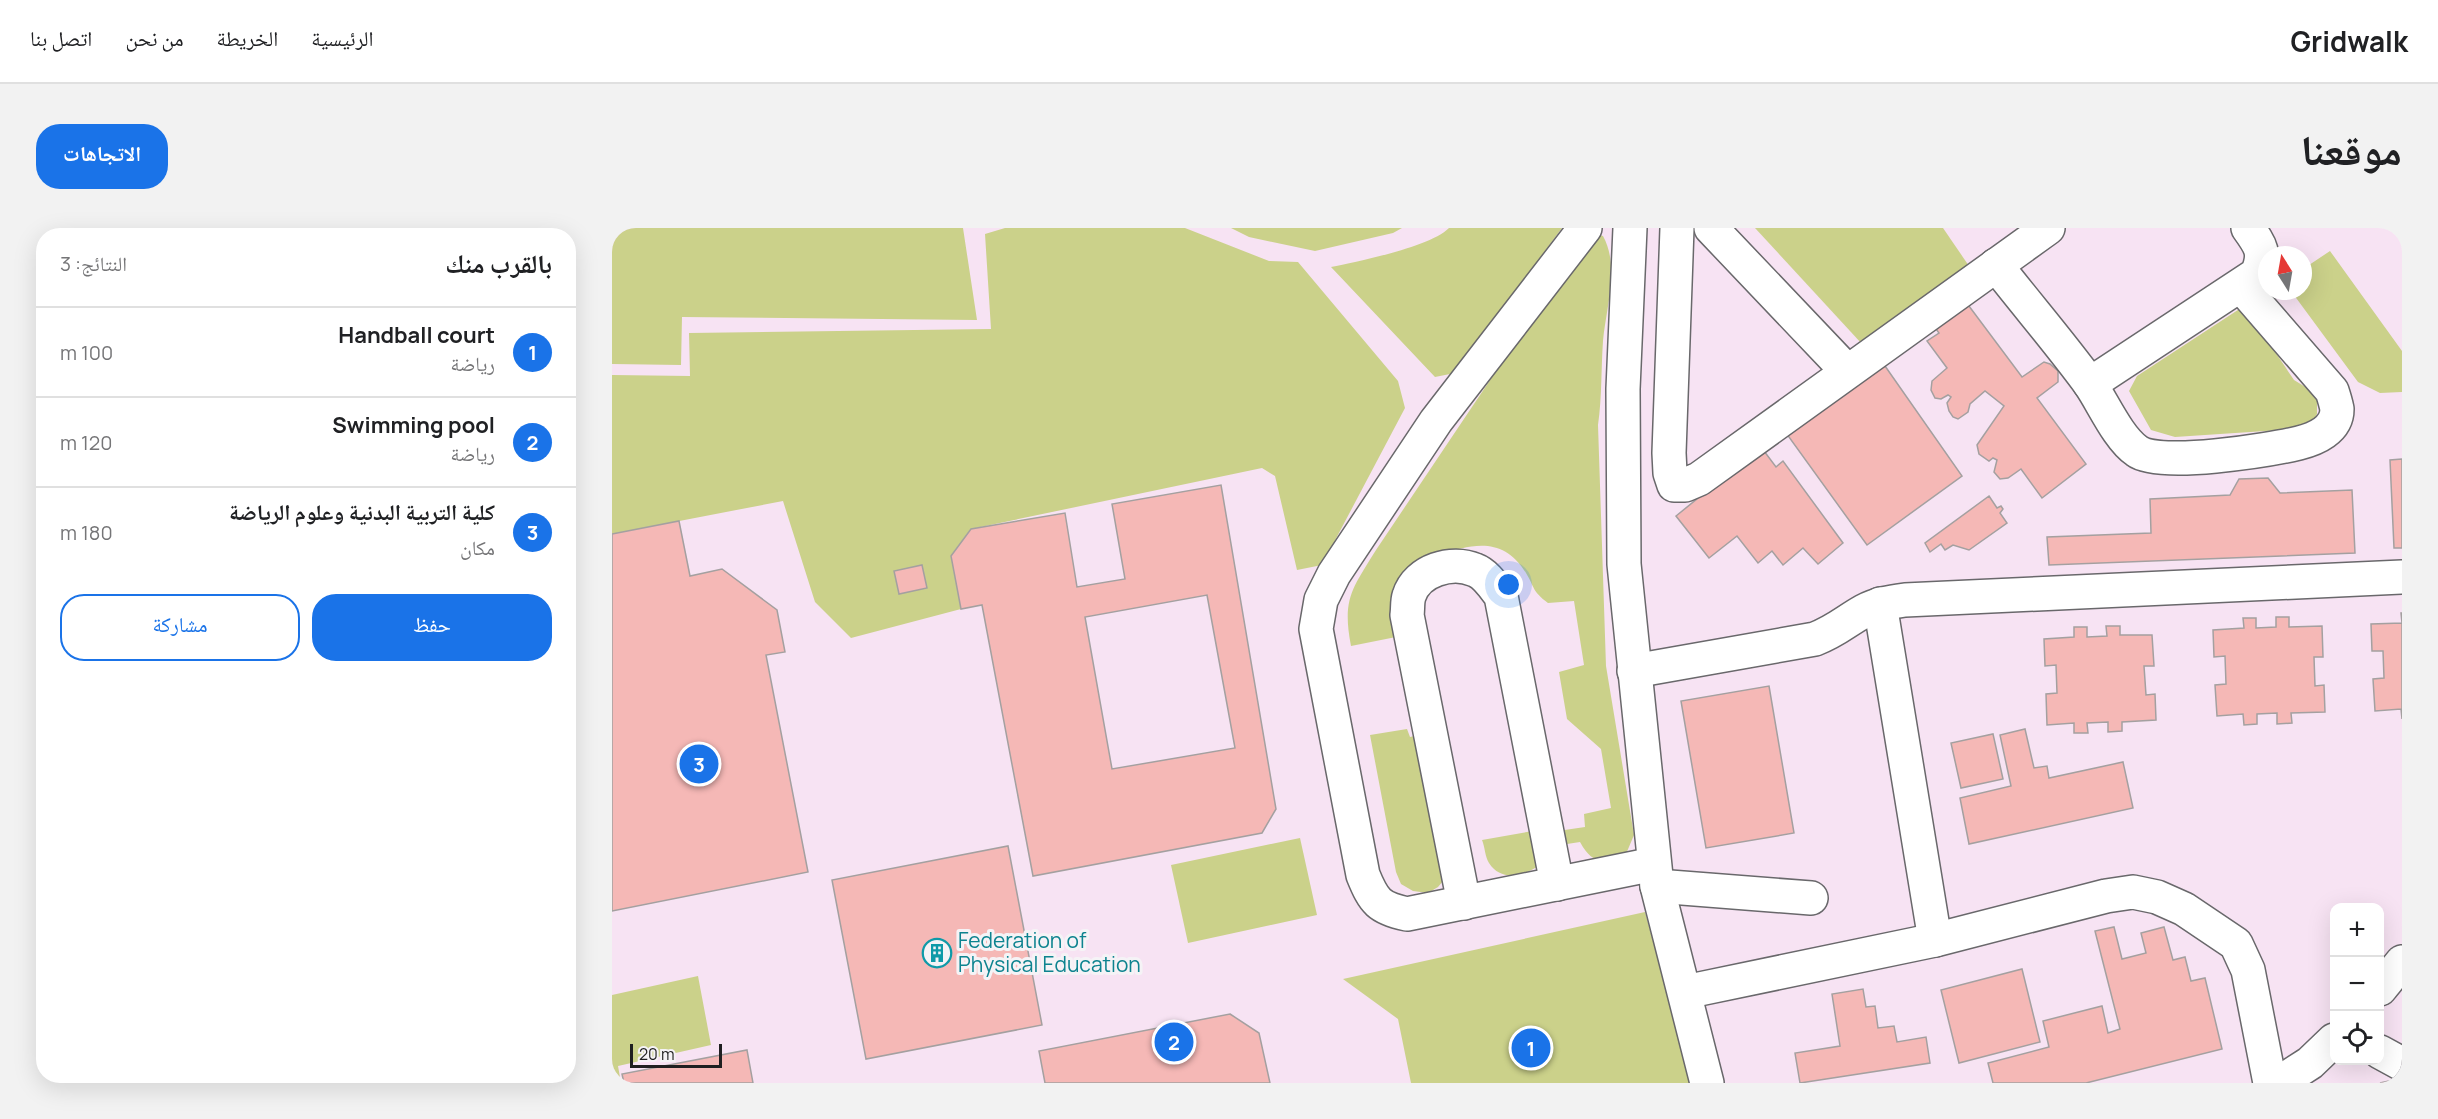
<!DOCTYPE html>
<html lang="ar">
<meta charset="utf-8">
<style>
:root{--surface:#fff;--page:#f2f2f2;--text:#202124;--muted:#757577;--line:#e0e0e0;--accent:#1a73e8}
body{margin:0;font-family:Manrope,"Noto Naskh Arabic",sans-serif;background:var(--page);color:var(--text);direction:rtl}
.controls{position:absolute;right:18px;bottom:18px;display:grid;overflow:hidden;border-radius:12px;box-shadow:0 6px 24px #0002}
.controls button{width:54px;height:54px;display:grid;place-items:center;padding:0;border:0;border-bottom:2px solid var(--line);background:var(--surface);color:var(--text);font:30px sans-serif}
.compass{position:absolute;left:1646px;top:18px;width:54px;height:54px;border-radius:50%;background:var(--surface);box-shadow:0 6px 24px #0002;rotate:349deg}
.scale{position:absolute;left:18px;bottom:15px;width:92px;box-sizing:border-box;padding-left:6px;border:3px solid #1f1f20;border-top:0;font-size:16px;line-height:21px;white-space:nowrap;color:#1f1f20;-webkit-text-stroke:4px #f5f3f6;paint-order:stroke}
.you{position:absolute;left:897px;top:357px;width:21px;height:21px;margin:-15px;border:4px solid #fff;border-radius:50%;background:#1a73e8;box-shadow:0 0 0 9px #1a73e833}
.badge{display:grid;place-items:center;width:39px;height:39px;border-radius:50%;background:var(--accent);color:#fff;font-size:20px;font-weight:700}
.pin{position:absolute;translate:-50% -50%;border:3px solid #fff;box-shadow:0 2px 6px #0006}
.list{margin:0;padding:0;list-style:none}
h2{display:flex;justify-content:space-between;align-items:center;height:78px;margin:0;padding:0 24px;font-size:26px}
h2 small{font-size:20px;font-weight:400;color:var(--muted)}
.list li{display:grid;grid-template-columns:39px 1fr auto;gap:18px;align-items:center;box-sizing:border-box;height:90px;padding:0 24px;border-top:2px solid var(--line)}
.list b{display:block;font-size:22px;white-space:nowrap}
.list p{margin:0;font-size:20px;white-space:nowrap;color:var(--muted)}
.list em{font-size:20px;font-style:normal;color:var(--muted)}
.actions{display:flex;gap:12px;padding:18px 24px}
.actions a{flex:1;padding:14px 0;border:2px solid var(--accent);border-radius:24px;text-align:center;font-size:21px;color:var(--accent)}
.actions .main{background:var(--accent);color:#fff}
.icon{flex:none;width:33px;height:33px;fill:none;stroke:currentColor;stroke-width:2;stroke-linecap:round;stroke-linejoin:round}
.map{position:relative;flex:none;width:1790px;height:855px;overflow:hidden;direction:ltr;border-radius:24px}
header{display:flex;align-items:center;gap:36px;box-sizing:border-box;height:84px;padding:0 30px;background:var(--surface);border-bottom:2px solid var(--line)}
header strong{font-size:28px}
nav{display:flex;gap:33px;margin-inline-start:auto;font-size:21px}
.intro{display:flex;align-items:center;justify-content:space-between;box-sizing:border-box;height:144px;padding:0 36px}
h1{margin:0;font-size:42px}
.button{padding:15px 27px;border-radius:24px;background:var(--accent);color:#fff;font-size:21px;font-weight:700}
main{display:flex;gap:36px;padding:0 36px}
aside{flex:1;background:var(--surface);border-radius:24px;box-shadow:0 6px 24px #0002}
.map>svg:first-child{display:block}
</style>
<header>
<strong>Gridwalk</strong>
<nav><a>الرئيسية</a><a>الخريطة</a><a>من نحن</a><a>اتصل بنا</a></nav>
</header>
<div class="intro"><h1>موقعنا</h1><a class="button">الاتجاهات</a></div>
<main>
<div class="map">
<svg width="1790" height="855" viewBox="0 0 1790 855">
<rect width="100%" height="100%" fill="#f5f3f6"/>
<path fill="#f7e3f3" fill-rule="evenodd" d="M0,0H1790V855H0ZM1655,27H1691V63H1655ZM1722,680H1768V832H1722Z"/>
<g fill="#cbd18a">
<path d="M0,0H351L365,92L70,89L69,137L0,136Z"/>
<path d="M393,0H573L657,33L686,34L786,153L793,180L710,337L685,342L663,248L650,240L359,301L339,328L349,381L239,410L203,374L171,273L0,306V147L78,148L77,105L379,101L373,6Z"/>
<path d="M619,0H790L781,5L703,23L637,9Z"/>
<path d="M837,0H950L843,145L823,149L719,39C748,33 818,19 837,0Z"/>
<path d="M1143,0H1331L1357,38L1250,116Z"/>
<path d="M981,5L991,8C1008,39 994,79 991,113C989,141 990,169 986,197L994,438L1022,607L1014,626C990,632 982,639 968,614L942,618L939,604L973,599L972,586L999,580L989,521L955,491L947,444L972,437L962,373L936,375C920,363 923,360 914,345C892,309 862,315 827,327L789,408L739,418C730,371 740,361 764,322L966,21Z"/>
<path d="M1718,23L1790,123V164L1768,165L1746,154L1679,63H1691V41Z"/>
<path d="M1632,78L1682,152L1700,163L1705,172V186L1697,200L1563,209L1539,202L1517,163L1525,148Z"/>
<path d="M795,501L798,509L811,506L836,647L826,659L816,665L801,663L789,656L784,644L758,507Z"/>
<path d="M926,602L928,637C913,647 890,655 877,635C873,629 873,619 870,612Z"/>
<path d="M688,610L705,687L576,715L559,637Z"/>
<path d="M1033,684L1080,855H799L786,791L731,751Z"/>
<path d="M86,748L99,817L6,838L9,855H0V767Z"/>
</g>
<g fill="#f5b8b6" stroke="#a4a0a0" stroke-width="1.5" fill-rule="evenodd">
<path d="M1348,66L1410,149L1432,134L1438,136L1446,143V154L1425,170L1474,236L1430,270L1409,241L1396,250L1388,251L1382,244L1385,232L1381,230L1377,233L1367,226L1365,217L1392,178L1373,163L1358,176L1356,184L1346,191L1341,189L1337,183L1335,175L1339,169L1336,167L1329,171L1323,170L1319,162L1320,153L1335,140L1315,113L1327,105L1316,90Z"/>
<path d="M1266,128L1350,248L1255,317L1169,198Z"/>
<path d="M1149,219L1164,239L1171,233L1231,315L1206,336L1191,320L1171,337L1160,323L1146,335L1125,308L1097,330L1064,288Z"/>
<path d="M1790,231V320H1782L1778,232Z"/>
<path d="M1656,250L1668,265L1740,262L1743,325L1437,337L1435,309L1539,305L1538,271L1618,267L1627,251Z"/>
<path d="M609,257L664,581L650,605L421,648L370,377L349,381L339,328L359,301L453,285L465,359L513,351L500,276ZM595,367L623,520L500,541L473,389Z"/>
<path d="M1377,268L1385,280L1389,278L1391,281L1388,285L1395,295L1357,322L1341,317L1333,322L1329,316L1318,324L1313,315Z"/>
<path d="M67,293L78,348L110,341L165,382L173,424L154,427L196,644L0,683V306Z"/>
<path d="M310,337L315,360L287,366L282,343Z"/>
<path d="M1789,385H1790V491L1789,481L1763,483L1761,451L1772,450L1771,423H1760L1759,396L1790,395Z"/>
<path d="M1664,389H1677V399L1710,398L1711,429H1702L1703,458L1712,457L1713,484L1679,485L1680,495L1665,496V485L1645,486V496L1632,497L1631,486L1605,488L1603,457L1614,456L1613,428L1602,429L1601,402L1632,400L1631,390H1644V400L1664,399Z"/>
<path d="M1494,398H1508V407H1540L1542,438H1532L1534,467L1543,466L1544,492L1510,494V503L1496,504V494L1475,495L1476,505H1462V495L1435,497L1434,466L1445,465L1444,437L1433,438L1432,411L1462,409V399H1475V409L1495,408Z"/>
<path d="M1157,458L1182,605L1094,620L1069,473Z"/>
<path d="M1413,501L1422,540L1435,538L1437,550L1511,534L1521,580L1357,616L1348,570L1399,558L1388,507Z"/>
<path d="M1381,506L1391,551L1349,560L1339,515Z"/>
<path d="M396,618L430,797L254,831L220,652Z"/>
<path d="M1502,699L1510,731L1534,725L1529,705L1552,699L1561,732L1573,729L1579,753L1593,750L1610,821L1474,855H1381L1376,835L1437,819L1431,793L1490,778L1496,805L1508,801L1483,703Z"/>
<path d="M1410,741L1428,814L1347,835L1329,762Z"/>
<path d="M1251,761L1254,779L1263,778L1266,800L1282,798L1285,814L1314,809L1318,835L1188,855L1183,825L1228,818L1220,766Z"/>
<path d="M618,786L647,805L658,855H433L427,823Z"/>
<path d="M135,822L141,855H12L10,846Z"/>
<path d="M1790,850V855H1768Z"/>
</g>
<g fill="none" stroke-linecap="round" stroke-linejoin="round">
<g stroke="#69686b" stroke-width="36">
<g id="minor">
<path d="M973,0L824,193L722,346L709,372L704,401L751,647C762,674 767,680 795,686L1042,636"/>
<path d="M1018,0L1011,161L1012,336L1045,658L1095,855"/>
<path d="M1065,0L1057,225L1058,245L1062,257H1073L1087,251L1436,0"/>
<path d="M1099,0L1235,143"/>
<path d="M1384,37C1415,77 1448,115 1478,156C1491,175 1506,210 1525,223C1547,240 1658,222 1687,215C1703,211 1725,202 1725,181C1724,176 1722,169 1720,163L1629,58"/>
<path d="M1478,156L1645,46C1654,25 1649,18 1636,0"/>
<path d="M1268,376L1323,712"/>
<path d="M1022,443L1203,411C1224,403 1234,393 1252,383C1265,376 1279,374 1293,372L1790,349"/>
<path d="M1045,658L1199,670"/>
<path d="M852,675L795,387C796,381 795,374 797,368C805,342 840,332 863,342C874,346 882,359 889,368L945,656"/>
<path d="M1768,761L1790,734"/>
<path d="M1073,764L1323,712L1494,668L1521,664L1545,669L1572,681L1624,716L1636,742L1658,855"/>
<path d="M1768,824L1790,836"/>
<path d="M1667,855L1698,835L1722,812"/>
</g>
</g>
<use href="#minor" stroke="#fff" stroke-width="33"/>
</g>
<defs>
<g id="building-ring" transform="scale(1.5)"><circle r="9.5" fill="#f5f3f6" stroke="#0f9aa8" stroke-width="1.5"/><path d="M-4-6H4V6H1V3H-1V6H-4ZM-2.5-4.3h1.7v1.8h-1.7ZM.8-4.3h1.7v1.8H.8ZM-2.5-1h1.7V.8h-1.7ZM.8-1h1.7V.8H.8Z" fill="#0f9aa8"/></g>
</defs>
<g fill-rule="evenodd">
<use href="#building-ring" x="325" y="725"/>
</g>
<g text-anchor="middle" stroke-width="6" stroke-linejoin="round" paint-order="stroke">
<g font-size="21" fill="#0d838f" stroke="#f5f3f6" text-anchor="start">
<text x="346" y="720">Federation of<tspan x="346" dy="24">Physical Education</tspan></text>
</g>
</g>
</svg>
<div class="controls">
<button>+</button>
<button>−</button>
<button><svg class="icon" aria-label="locate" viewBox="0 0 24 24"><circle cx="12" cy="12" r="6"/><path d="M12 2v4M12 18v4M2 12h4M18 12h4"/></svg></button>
</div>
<svg class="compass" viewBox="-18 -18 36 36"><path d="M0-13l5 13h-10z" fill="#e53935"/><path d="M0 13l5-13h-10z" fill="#757577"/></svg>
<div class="scale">20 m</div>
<div class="you"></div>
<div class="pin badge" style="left:919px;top:820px">1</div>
<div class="pin badge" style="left:562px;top:814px">2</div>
<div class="pin badge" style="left:87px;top:536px">3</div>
</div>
<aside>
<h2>بالقرب منك<small>النتائج: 3</small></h2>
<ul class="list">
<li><span class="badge">1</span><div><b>Handball court</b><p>رياضة</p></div><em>100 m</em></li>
<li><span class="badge">2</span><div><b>Swimming pool</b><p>رياضة</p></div><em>120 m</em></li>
<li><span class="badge">3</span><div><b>كلية التربية البدنية وعلوم الرياضة</b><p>مكان</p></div><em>180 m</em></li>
</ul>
<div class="actions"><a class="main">حفظ</a><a>مشاركة</a></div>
</aside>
</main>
